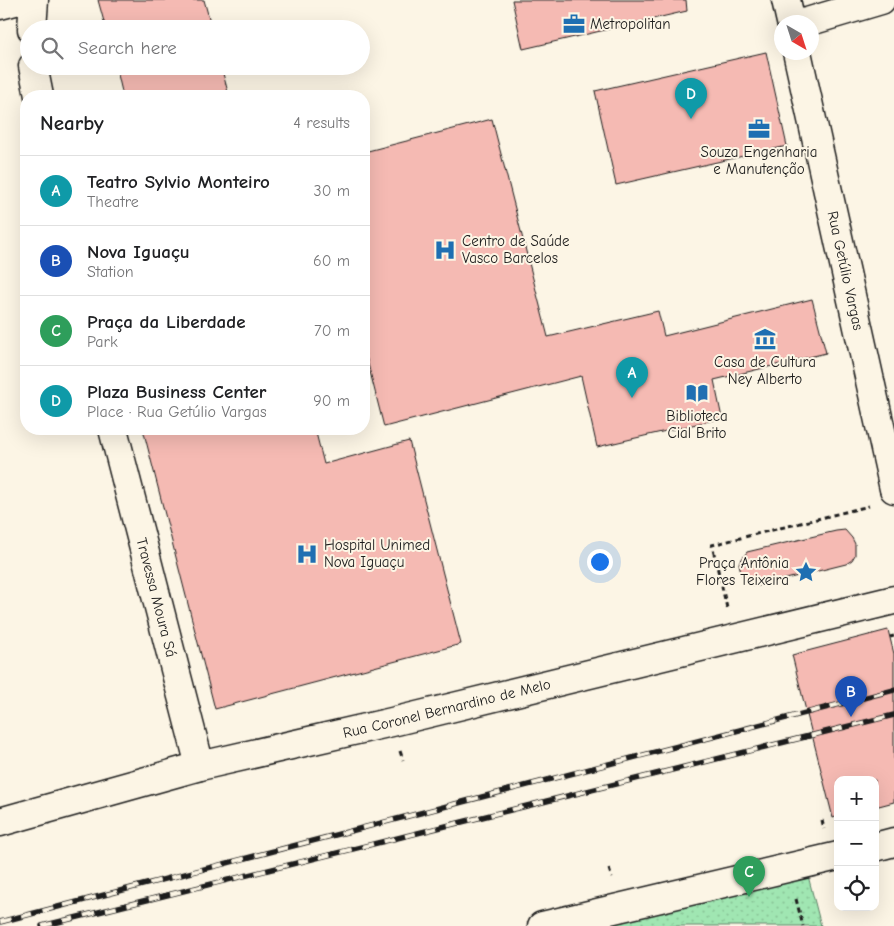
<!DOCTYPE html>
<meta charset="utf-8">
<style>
:root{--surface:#fff;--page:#f2f2f2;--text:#202124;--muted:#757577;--line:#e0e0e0;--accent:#1f6fb2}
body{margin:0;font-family:"Comic Neue",sans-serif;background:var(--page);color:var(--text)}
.controls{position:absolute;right:15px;bottom:15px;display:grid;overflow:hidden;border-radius:10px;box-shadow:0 5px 20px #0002}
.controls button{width:45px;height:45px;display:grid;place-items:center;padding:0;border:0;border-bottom:1px solid var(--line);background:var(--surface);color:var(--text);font:25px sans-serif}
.compass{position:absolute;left:774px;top:15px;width:45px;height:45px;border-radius:50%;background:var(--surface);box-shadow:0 5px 20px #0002;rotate:141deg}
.you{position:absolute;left:599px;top:561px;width:18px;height:18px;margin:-12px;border:4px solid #fff;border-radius:50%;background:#1a73e8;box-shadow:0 0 0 8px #1a73e833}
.badge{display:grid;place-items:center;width:32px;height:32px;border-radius:50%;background:var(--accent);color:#fff;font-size:16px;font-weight:700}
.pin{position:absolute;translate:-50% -41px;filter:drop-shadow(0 1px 2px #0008)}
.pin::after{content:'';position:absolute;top:26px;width:18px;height:15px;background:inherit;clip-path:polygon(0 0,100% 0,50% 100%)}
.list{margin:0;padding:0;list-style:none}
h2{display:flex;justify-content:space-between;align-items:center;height:65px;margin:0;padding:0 20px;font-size:21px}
h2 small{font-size:16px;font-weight:400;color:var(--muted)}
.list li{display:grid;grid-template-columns:32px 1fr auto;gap:15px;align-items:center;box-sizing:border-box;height:70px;padding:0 20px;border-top:1px solid var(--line)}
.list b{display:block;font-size:19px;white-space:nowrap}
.list p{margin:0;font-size:16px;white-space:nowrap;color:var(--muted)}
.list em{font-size:16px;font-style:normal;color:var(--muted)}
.icon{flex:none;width:28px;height:28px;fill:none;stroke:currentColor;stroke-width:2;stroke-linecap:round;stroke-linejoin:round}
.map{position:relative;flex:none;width:894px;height:926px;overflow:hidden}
.search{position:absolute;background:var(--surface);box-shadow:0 5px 20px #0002;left:20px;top:20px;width:350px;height:55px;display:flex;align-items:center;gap:12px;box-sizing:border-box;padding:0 18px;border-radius:28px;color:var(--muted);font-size:19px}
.panel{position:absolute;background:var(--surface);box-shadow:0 5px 20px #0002;left:20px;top:90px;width:350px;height:345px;border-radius:20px}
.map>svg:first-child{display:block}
</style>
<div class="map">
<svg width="894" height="926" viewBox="0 0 894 926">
<defs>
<pattern id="park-dots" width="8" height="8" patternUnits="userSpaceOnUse" patternTransform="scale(1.25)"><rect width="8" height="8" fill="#a0e6b2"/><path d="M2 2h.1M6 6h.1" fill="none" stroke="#89c598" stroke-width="1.8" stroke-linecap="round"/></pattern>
</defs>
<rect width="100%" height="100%" fill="#fcf5e5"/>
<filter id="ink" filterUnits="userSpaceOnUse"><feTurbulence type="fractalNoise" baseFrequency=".02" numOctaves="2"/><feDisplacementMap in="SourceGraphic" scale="10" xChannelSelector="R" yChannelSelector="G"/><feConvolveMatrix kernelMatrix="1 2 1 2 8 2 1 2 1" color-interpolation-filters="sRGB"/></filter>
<g filter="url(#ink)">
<path fill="url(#park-dots)" stroke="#5e8167" d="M806,868L821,926H564Z"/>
<g fill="#f5bab3" stroke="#1c1c1c">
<path d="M98,0H204L212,29H106Z"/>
<path d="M512,0H686L687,11L523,49Z"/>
<path d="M766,52L787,146L616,185L595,91Z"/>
<path d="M116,66H221L229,96H123Z"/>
<path d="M492,119L548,337L658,311L664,336L812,299L826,353L714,380L722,418L597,447L581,376L384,427L364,348V152Z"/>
<path d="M143,429H315L324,464L409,441L461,644L215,709Z"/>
<path d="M845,530L852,538L855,544V555L852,560L846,564L758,586L749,584L741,574L739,563L747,552L836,531Z"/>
<path d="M888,630L894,654V802L875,807V780H838V816L833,818L792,655Z"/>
</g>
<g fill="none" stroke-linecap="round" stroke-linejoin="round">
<g stroke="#1c1c1c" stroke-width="31">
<g id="minor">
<path d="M786,0L791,22"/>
<path d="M807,22L881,0"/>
<path d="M32,29L34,0"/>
<path id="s1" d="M797,52L894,489"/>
<path d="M33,66L39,96"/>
<path id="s2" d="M113,429L200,766"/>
</g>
</g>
<g stroke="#1c1c1c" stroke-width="31">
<g id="secondary">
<path d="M0,5L19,0"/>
<path id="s3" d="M0,822L200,766L392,722L894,600"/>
<path d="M875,847L894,842"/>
<path d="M542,926L838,856"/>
</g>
</g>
<g stroke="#1c1c1c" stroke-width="3" stroke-dasharray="5 4" stroke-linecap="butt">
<path d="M727,608L712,545L869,506"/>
<path d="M890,637L894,636"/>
<path d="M400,751L403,760"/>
<path d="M822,820L824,829"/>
<path d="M609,869L612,878"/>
<path d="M796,899L803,926"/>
</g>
<use href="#minor" stroke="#fcf5e5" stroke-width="28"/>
<use href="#secondary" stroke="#fcf5e5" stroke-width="28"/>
<g stroke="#1c1c1c" stroke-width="5.5">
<g id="rail">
<path d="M0,922L894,690"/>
<path d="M42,926L894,715"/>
</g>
</g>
<use href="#rail" stroke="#fcf5e5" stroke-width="4" stroke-dasharray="11" stroke-linecap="butt"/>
</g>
</g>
<defs>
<g id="office-bare" transform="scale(1.725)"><path d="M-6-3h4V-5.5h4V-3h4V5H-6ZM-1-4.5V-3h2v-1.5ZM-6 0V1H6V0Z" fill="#1f6fb2" stroke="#fcf5e5" stroke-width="2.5" paint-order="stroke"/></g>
<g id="hospital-bare" transform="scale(1.725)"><path d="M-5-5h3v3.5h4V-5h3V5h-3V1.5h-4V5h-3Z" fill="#1f6fb2" stroke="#fcf5e5" stroke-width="2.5" paint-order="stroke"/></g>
<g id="museum-bare" transform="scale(1.725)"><path d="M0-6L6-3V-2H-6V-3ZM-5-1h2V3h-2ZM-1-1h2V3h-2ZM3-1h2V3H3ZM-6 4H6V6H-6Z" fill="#1f6fb2" stroke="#fcf5e5" stroke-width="2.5" paint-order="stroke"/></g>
<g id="library-bare" transform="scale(1.725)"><path d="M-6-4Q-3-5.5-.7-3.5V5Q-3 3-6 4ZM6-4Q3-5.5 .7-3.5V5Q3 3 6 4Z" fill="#1f6fb2" stroke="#fcf5e5" stroke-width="2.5" paint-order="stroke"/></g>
<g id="sight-bare" transform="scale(1.725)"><path d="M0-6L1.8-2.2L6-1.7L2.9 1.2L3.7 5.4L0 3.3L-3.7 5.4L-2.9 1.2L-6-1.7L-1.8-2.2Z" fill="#1f6fb2" stroke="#fcf5e5" stroke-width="2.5" paint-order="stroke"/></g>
</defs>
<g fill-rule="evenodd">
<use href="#office-bare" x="574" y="24"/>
<use href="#office-bare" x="759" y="129"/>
<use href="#hospital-bare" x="445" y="250"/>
<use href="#museum-bare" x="765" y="339"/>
<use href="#library-bare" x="697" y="393"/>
<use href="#hospital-bare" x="307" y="554"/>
<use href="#sight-bare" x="806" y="572"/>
</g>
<g text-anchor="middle" stroke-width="4" stroke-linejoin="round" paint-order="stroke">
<g font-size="15" fill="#1c1c1c" stroke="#fcf5e5" text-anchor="start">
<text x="590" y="29">Metropolitan</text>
<text x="759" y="157" text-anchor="middle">Souza Engenharia<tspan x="759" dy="17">e Manutenção</tspan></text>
<text x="462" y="246">Centro de Saúde<tspan x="462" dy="17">Vasco Barcelos</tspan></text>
<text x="765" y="367" text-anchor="middle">Casa de Cultura<tspan x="765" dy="17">Ney Alberto</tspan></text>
<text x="697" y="421" text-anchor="middle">Biblioteca<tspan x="697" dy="17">Cial Brito</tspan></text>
<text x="324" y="550">Hospital Unimed<tspan x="324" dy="17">Nova Iguaçu</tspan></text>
<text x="789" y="568" text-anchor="end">Praça Antônia<tspan x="789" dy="17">Flores Teixeira</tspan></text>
</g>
<g font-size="15" fill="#1c1c1c" stroke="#fcf5e5">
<text dy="5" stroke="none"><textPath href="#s1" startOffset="224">Rua Getúlio Vargas</textPath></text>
<text dy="5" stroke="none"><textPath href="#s2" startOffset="174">Travessa Moura Sá</textPath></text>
<text dy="5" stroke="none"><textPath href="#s3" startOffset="461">Rua Coronel Bernardino de Melo</textPath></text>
</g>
</g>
</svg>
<div class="controls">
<button>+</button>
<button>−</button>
<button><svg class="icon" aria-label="locate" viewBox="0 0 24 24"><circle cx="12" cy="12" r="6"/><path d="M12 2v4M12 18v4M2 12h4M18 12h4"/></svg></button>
</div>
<svg class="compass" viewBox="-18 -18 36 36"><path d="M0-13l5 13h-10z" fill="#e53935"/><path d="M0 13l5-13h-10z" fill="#757577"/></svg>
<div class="you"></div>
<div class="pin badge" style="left:632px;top:398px;background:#0f9aa8">A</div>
<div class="pin badge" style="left:851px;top:717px;background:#1a4fb4">B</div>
<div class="pin badge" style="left:749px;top:897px;background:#2e9e5b">C</div>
<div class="pin badge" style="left:691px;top:119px;background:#0f9aa8">D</div>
<div class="search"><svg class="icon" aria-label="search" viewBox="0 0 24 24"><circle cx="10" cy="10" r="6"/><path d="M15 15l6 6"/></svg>Search here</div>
<section class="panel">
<h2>Nearby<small>4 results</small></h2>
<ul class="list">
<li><span class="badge" style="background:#0f9aa8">A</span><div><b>Teatro Sylvio Monteiro</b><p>Theatre</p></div><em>30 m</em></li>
<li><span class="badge" style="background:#1a4fb4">B</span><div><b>Nova Iguaçu</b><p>Station</p></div><em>60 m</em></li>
<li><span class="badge" style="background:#2e9e5b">C</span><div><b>Praça da Liberdade</b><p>Park</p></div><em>70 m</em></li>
<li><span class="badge" style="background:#0f9aa8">D</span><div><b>Plaza Business Center</b><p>Place · Rua Getúlio Vargas</p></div><em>90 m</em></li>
</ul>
</section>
</div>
